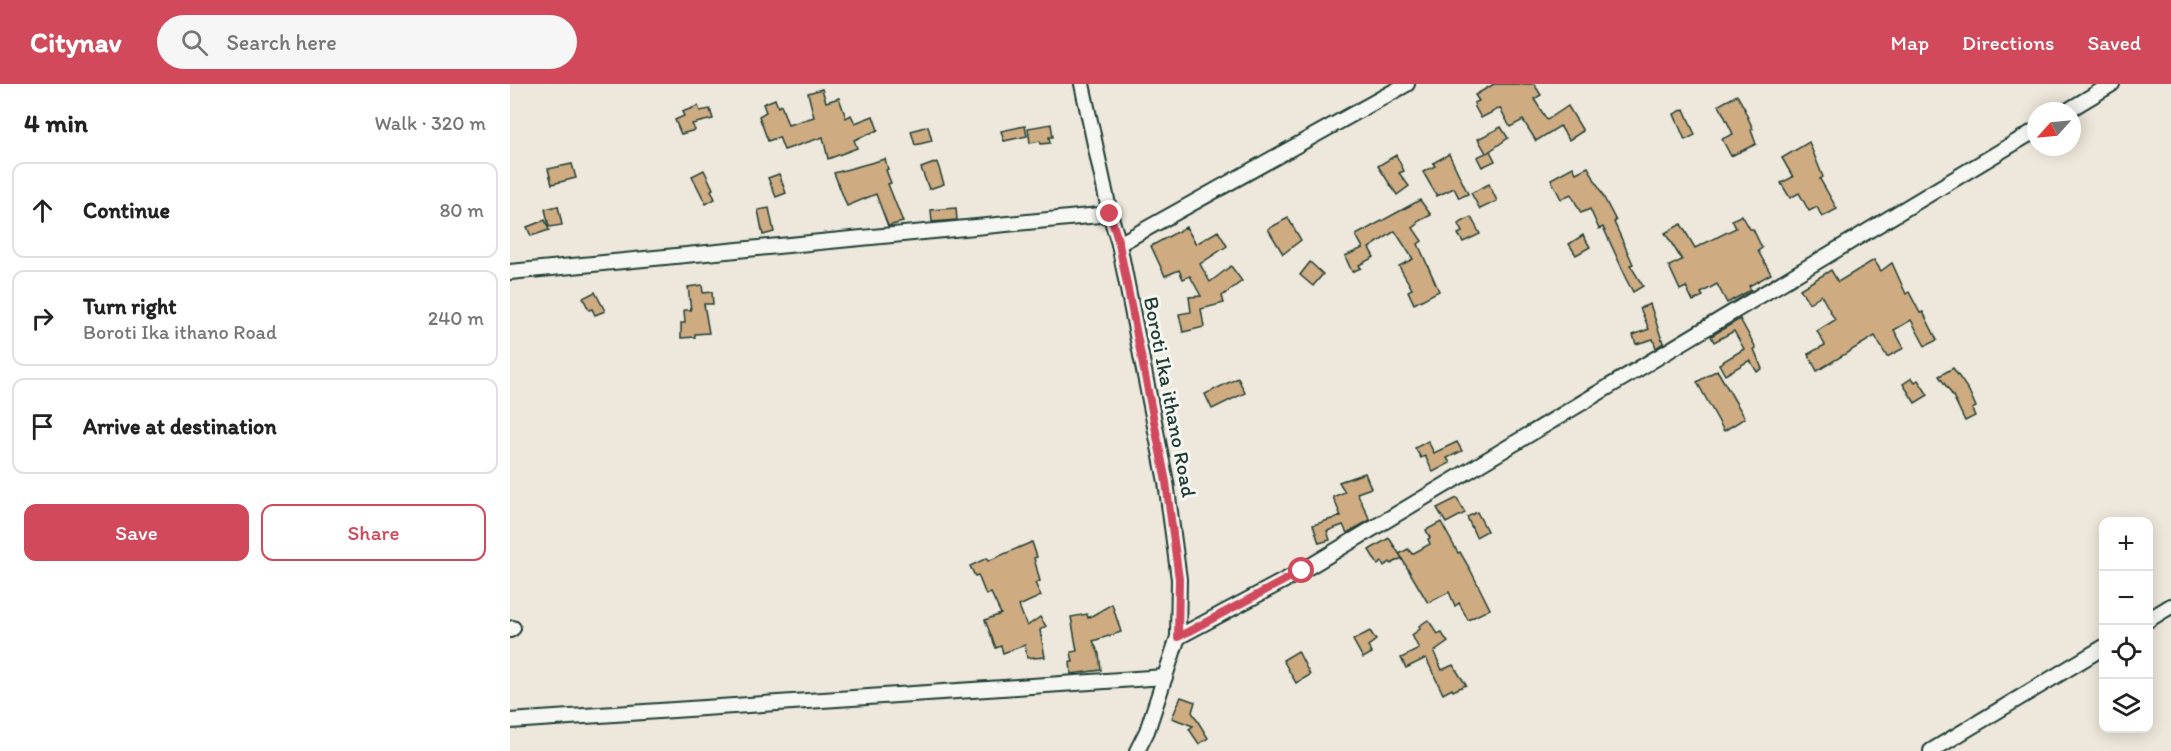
<!DOCTYPE html>
<meta charset="utf-8">
<style>
:root{--surface:#fff;--page:#f6f6f6;--text:#222;--muted:#767676;--line:#e0e0e0;--accent:#d1495b}
body{margin:0;font-family:Itim,sans-serif;background:var(--page);color:var(--text)}
.controls{position:absolute;right:18px;bottom:18px;display:grid;overflow:hidden;border-radius:12px;box-shadow:0 3px 15px #0003}
.controls button{width:54px;height:54px;display:grid;place-items:center;padding:0;border:0;border-bottom:2px solid var(--line);background:var(--surface);color:var(--text);font:30px sans-serif}
.compass{position:absolute;left:1517px;top:18px;width:54px;height:54px;border-radius:50%;background:var(--surface);box-shadow:0 3px 15px #0003;rotate:243deg}
.stop{position:absolute;width:18px;height:18px;margin:-14px;border:4px solid #d1495b;border-radius:50%;background:#fff}
.stop.end{background:#d1495b;border-color:#fff;box-shadow:0 2px 6px #0008}
.list{margin:0;padding:0;list-style:none}
h2{display:flex;justify-content:space-between;align-items:center;height:78px;margin:0;padding:0 24px;font-size:26px}
h2 small{font-size:20px;font-weight:400;color:var(--muted)}
.list li{display:grid;grid-template-columns:39px 1fr auto;gap:18px;align-items:center;box-sizing:border-box;height:96px;margin:0 12px 12px;padding:0 12px;border:2px solid var(--line);border-radius:12px}
.list b{display:block;font-size:22px;white-space:nowrap}
.list p{margin:0;font-size:20px;white-space:nowrap;color:var(--muted)}
.list em{font-size:20px;font-style:normal;color:var(--muted)}
.actions{display:flex;gap:12px;padding:18px 24px}
.actions a{flex:1;padding:14px 0;border:2px solid var(--accent);border-radius:12px;text-align:center;font-size:21px;color:var(--accent)}
.actions .main{background:var(--accent);color:#fff}
.icon{flex:none;width:33px;height:33px;fill:none;stroke:currentColor;stroke-width:2;stroke-linecap:round;stroke-linejoin:round}
.map{position:relative;flex:none;width:1661px;height:667px;overflow:hidden}
header{display:flex;align-items:center;gap:36px;box-sizing:border-box;height:84px;padding:0 30px;background:var(--accent);color:#fff}
header strong{font-size:28px}
nav{display:flex;gap:33px;margin-inline-start:auto;font-size:21px}
.search{width:420px;height:54px;background:var(--page);display:flex;align-items:center;gap:15px;box-sizing:border-box;padding:0 21px;border-radius:33px;color:var(--muted);font-size:22px}
main{display:flex}
aside{flex:1;background:var(--surface)}
.map>svg:first-child{display:block}
</style>
<header>
<strong>Citynav</strong>
<div class="search"><svg class="icon" aria-label="search" viewBox="0 0 24 24"><circle cx="10" cy="10" r="6"/><path d="M15 15l6 6"/></svg>Search here</div>
<nav><a>Map</a><a>Directions</a><a>Saved</a></nav>
</header>
<main>
<aside>
<h2>4 min<small>Walk · 320 m</small></h2>
<ul class="list">
<li><svg class="icon" aria-label="ahead" viewBox="0 0 24 24"><path d="M12 20V5M6 11l6-6 6 6"/></svg><div><b>Continue</b></div><em>80 m</em></li>
<li><svg class="icon" aria-label="right" viewBox="0 0 24 24"><path d="M7 20v-9h11M14 6l5 5-5 5"/></svg><div><b>Turn right</b><p>Boroti Ika ithano Road</p></div><em>240 m</em></li>
<li><svg class="icon" aria-label="arrive" viewBox="0 0 24 24"><path d="M6 21V4h12l-3 4 3 4H6"/></svg><div><b>Arrive at destination</b></div></li>
</ul>
<div class="actions"><a class="main">Save</a><a>Share</a></div>
</aside>
<div class="map">
<svg width="1661" height="667" viewBox="0 0 1661 667">
<rect width="100%" height="100%" fill="#eee7db"/>
<filter id="ink" filterUnits="userSpaceOnUse"><feTurbulence type="fractalNoise" baseFrequency=".0167" numOctaves="2"/><feDisplacementMap in="SourceGraphic" scale="12" xChannelSelector="R" yChannelSelector="G"/><feConvolveMatrix kernelMatrix="1 2 1 2 8 2 1 2 1" color-interpolation-filters="sRGB"/></filter>
<g filter="url(#ink)">
<g fill="#ceab81" stroke="#1f3d34" stroke-width="1.5">
<path d="M984,0H1024L1031,11L1024,15L1037,36L1058,22L1073,47L1059,56L1050,42L1026,57L1013,36L1000,43L990,24L971,34L965,23L964,19L969,17L965,11Z"/>
<path d="M312,5L316,18L329,14L336,34L341,31L345,39L363,32L368,46L344,56L347,64L318,75L313,53L274,66L269,53L258,57L249,32L256,28L253,20L265,15L268,23L271,21L278,41L304,33L298,9Z"/>
<path d="M1227,11L1235,25H1234L1243,45L1241,46L1246,60L1221,72L1212,55L1223,50L1209,21Z"/>
<path d="M188,22L190,27L200,25L203,35L182,40L185,46L171,50L165,36L174,32L172,28Z"/>
<path d="M1174,25L1185,51L1175,56L1164,30Z"/>
<path d="M541,40L543,53H539L540,59L531,60L530,57L520,59L518,44Z"/>
<path d="M418,42L422,57L405,61L401,47Z"/>
<path d="M515,42L517,52L494,57L491,47Z"/>
<path d="M991,43L998,54L977,69L980,67L985,77L972,83L967,73L976,69L968,55Z"/>
<path d="M1299,58L1313,93L1310,95L1327,125L1312,133L1307,123L1299,127L1289,109L1280,114L1271,99L1283,93L1272,74Z"/>
<path d="M939,70L958,110L949,114L944,104L927,112L913,88L925,82L923,79Z"/>
<path d="M886,71L894,87L889,89L899,102L887,111L868,82Z"/>
<path d="M375,75L378,85L376,86L381,99L378,100L393,138L378,142L366,110L337,122L324,89Z"/>
<path d="M427,78L434,100L419,105L411,84Z"/>
<path d="M62,80L66,94L42,100L38,85Z"/>
<path d="M1063,83L1066,89L1078,83L1106,137L1104,138L1123,180L1120,181L1133,202L1123,208L1115,193H1116L1093,143L1089,145L1080,125L1071,129L1061,110L1051,115L1041,95Z"/>
<path d="M194,86L203,105L201,106L205,115L196,120L182,92Z"/>
<path d="M269,90L276,109L266,113L258,94Z"/>
<path d="M979,100L987,117L970,125L961,109Z"/>
<path d="M910,116L921,131L907,138L908,140L903,144L912,157L908,160L929,207L904,220L898,207L902,205L889,182L903,175L885,147L859,164L864,173L849,181L851,184L842,188L835,172L853,164L846,151Z"/>
<path d="M48,122L52,141L39,143L35,125Z"/>
<path d="M259,124L264,148L253,151L248,126Z"/>
<path d="M446,124L447,136L422,138L421,126Z"/>
<path d="M1232,131L1240,145H1243L1252,164L1248,167L1261,190L1239,202L1241,206L1217,219L1207,200L1191,209L1193,212L1183,217L1176,203L1170,206L1159,182L1172,176L1155,149L1171,140L1185,164L1226,144L1222,136Z"/>
<path d="M961,133L970,150L953,158L948,150L952,148L948,140Z"/>
<path d="M778,134L791,156L773,170L758,145Z"/>
<path d="M35,136L39,146L21,152L17,143Z"/>
<path d="M676,143L686,160L708,147L717,162L690,180L700,198L721,182L732,197L712,212L714,219L691,225L694,243L673,248L669,230L681,228L679,213L691,212L680,192L673,195L669,186L655,192L641,162Z"/>
<path d="M1073,151L1080,163L1066,171L1059,160Z"/>
<path d="M1364,176L1371,187L1382,179L1396,210L1399,208L1410,229L1413,228L1427,256L1415,262L1401,236L1384,246L1394,264L1377,273L1365,252L1307,287L1298,270L1315,261L1307,247L1325,236L1311,211L1299,219L1290,205L1321,186L1328,198Z"/>
<path d="M800,178L813,190L803,202L790,191Z"/>
<path d="M192,201L193,209L202,208L203,220H194L199,249L185,250V253L171,254V239H175L174,226H181L178,203Z"/>
<path d="M85,208L95,227L85,231L82,225L79,226L73,214Z"/>
<path d="M1140,220L1153,259L1146,264L1143,255L1126,260L1123,251L1139,245L1130,224Z"/>
<path d="M1230,235L1246,264L1244,265L1252,285L1247,288L1240,276L1215,291L1209,280L1234,265L1224,247L1204,258L1201,252Z"/>
<path d="M1443,284L1459,307L1466,323L1462,325L1465,332L1455,337L1443,312L1429,292Z"/>
<path d="M1207,286L1235,334L1214,347L1187,298Z"/>
<path d="M728,294L735,309L702,325L695,310Z"/>
<path d="M1402,294L1405,298L1408,296L1418,311L1405,319L1393,300Z"/>
<path d="M918,357L924,369L947,358L952,367L937,374L940,379L923,388L915,372L911,374L905,364Z"/>
<path d="M855,389L861,404L847,409L860,436L837,449L833,441L817,447L820,456L809,459L803,441L831,432L823,413L835,408L829,398Z"/>
<path d="M947,414L955,429L936,439L927,424Z"/>
<path d="M967,428L977,447L966,453L957,433Z"/>
<path d="M931,438L948,469L950,468L961,487L980,525L958,536L949,519L945,522L939,508L918,519L889,470L898,465L902,470L920,460L918,455L920,454L916,446Z"/>
<path d="M879,454L892,474L881,480L880,478L874,482L872,478L868,481L859,466Z"/>
<path d="M522,458L527,473L524,474L530,497L525,499L531,512L509,522L517,542L530,533L536,542L530,546L535,573L524,574V573L517,574L515,561L493,569L491,562L486,564L475,536L491,530L481,509L476,511L468,491L465,492L460,482L477,474L478,477Z"/>
<path d="M602,520L611,548L583,557L589,570L591,586L561,590L560,578H563L561,568L567,567L561,533L577,530L578,534Z"/>
<path d="M918,536L928,550L931,548L938,558L924,568L932,586L943,581L956,601L943,607L942,605L933,610L916,574L896,584L891,574L909,565L902,551L910,545L909,542Z"/>
<path d="M860,547L866,556L858,562L862,569L853,574L843,556Z"/>
<path d="M788,567L800,591L786,599L773,576Z"/>
<path d="M671,613L685,618L682,628L698,654L689,660L679,645L683,642L662,634Z"/>
</g>
<g fill="none" stroke-linecap="round" stroke-linejoin="round">
<g stroke="#1f3d34" stroke-width="18">
<g id="minor">
<path d="M572,0L600,130L609,160L656,398L669,495L668,553L637,647L627,667"/>
<path d="M1557,27L1602,0"/>
<path d="M609,160L897,0"/>
<path d="M0,188L600,130"/>
<path d="M1638,536L1661,522"/>
<path d="M0,546L3,544"/>
<path d="M668,553L792,487L1526,46"/>
<path d="M0,637L655,593"/>
<path d="M1421,667L1594,563"/>
</g>
</g>
<use href="#minor" stroke="#f6f6f2" stroke-width="14"/>
</g>
</g>
<g fill="none" stroke-linecap="round" stroke-linejoin="round" filter="url(#ink)">
<path stroke="#d1495b" stroke-width="8" d="M600,130L609,160L656,398L669,495L668,553L792,487"/>
</g>
<g text-anchor="middle" stroke-width="6" stroke-linejoin="round" paint-order="stroke">
<g font-size="21" fill="#1f3d34" stroke="#f6f6f2">
<text transform="translate(660 313) rotate(79)" y="7">Boroti Ika ithano Road</text>
</g>
</g>
</svg>
<div class="controls">
<button>+</button>
<button>−</button>
<button><svg class="icon" aria-label="locate" viewBox="0 0 24 24"><circle cx="12" cy="12" r="6"/><path d="M12 2v4M12 18v4M2 12h4M18 12h4"/></svg></button>
<button><svg class="icon" aria-label="layers" viewBox="0 0 24 24"><path d="M12 4l9 5-9 5-9-5zM3 14l9 5 9-5"/></svg></button>
</div>
<svg class="compass" viewBox="-18 -18 36 36"><path d="M0-13l5 13h-10z" fill="#e53935"/><path d="M0 13l5-13h-10z" fill="#767676"/></svg>
<div class="stop" style="left:792px;top:487px"></div>
<div class="stop end" style="left:600px;top:130px"></div>
</div>
</main>
